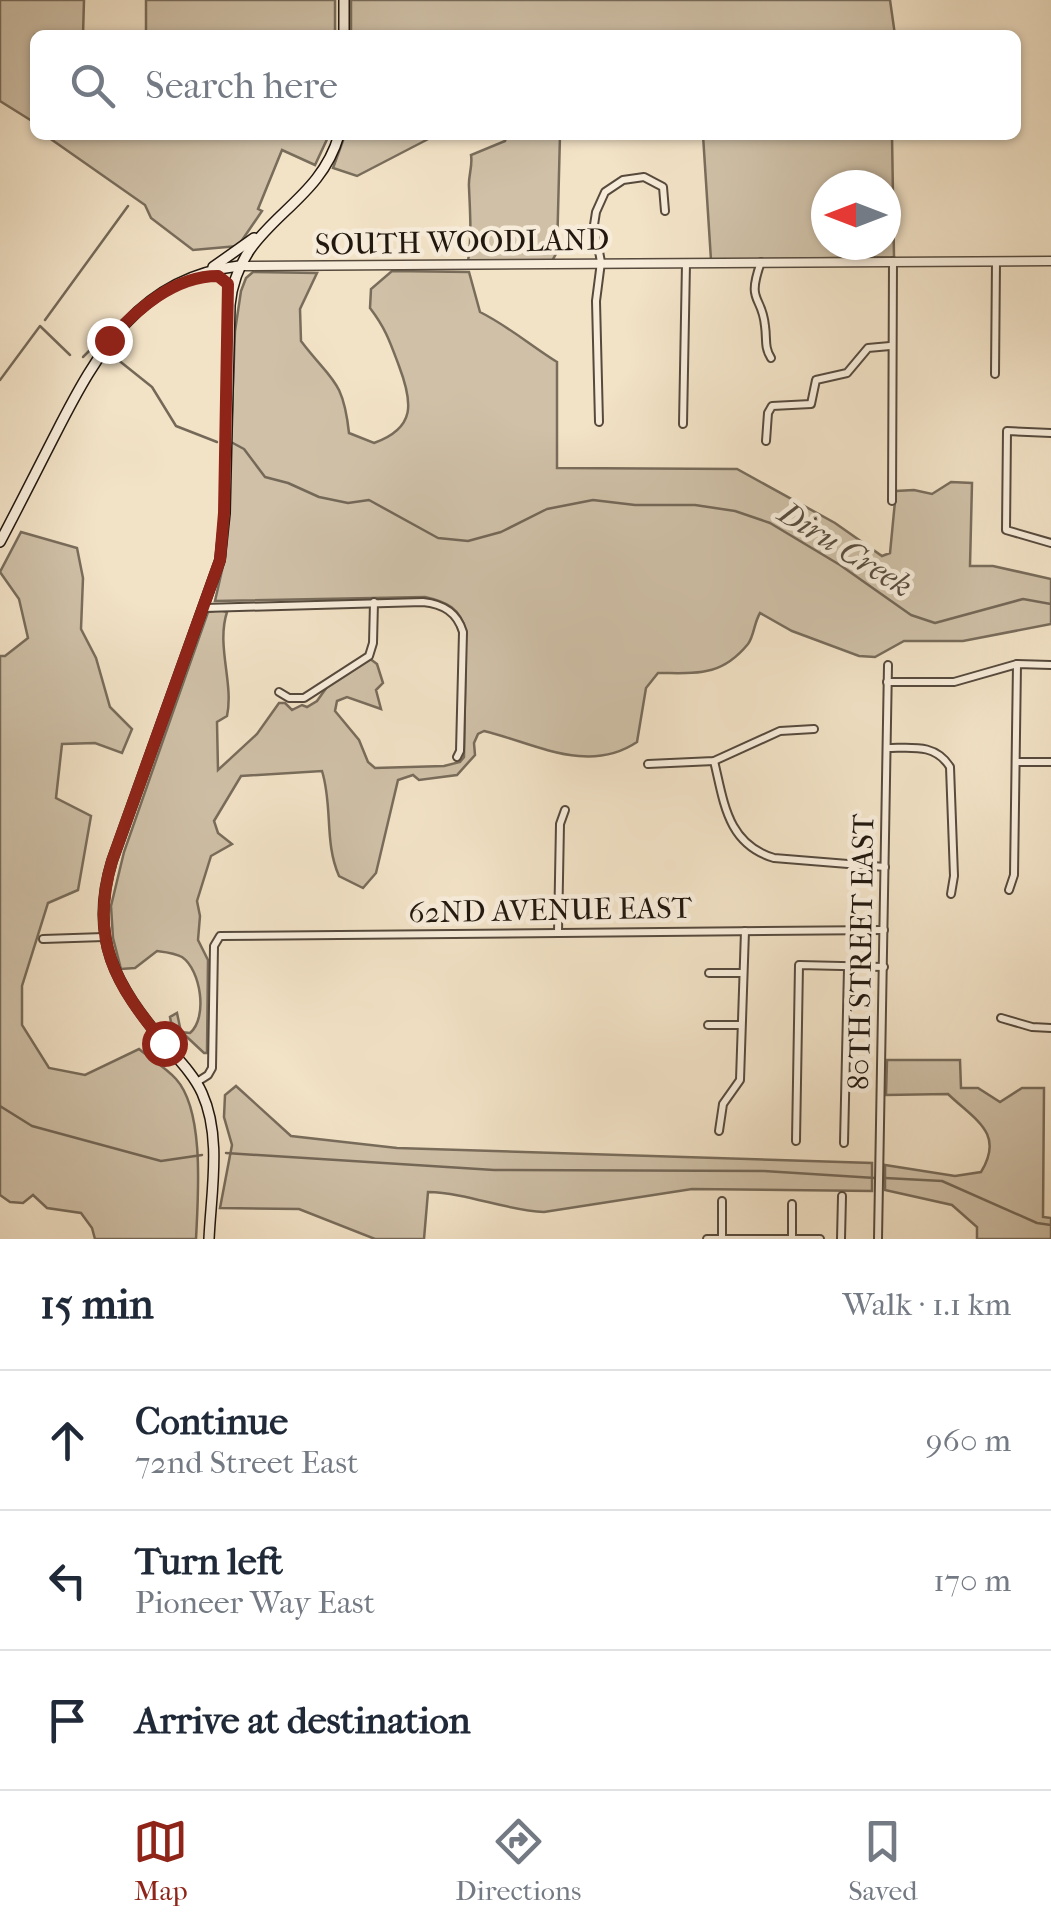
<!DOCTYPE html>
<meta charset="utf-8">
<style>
:root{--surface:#fff;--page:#f2f2f3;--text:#1f2937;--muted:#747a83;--line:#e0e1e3;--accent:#8f2418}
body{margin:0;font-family:"IM FELL French Canon",serif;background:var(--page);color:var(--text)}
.compass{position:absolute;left:811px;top:170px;width:90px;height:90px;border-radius:50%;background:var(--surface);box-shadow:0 2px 8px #0004;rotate:270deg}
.stop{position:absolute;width:30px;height:30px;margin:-22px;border:8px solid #8f2418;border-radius:50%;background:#fff}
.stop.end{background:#8f2418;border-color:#fff;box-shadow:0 2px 10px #0008}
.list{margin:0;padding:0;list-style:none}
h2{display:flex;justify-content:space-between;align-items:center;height:130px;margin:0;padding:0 40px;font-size:42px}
h2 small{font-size:32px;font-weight:400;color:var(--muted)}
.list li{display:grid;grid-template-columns:65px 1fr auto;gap:30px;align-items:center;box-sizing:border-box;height:140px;padding:0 40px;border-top:2px solid var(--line)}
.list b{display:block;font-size:38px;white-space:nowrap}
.list p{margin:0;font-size:32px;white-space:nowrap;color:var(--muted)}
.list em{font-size:32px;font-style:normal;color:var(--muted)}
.icon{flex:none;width:55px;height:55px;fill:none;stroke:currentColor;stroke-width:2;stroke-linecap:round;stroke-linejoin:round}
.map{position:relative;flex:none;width:1051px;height:1239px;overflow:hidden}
.search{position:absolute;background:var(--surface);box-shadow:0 2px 8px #0004;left:30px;right:30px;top:30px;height:110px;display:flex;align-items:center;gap:25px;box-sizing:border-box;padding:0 35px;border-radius:15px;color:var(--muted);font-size:38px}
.sheet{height:550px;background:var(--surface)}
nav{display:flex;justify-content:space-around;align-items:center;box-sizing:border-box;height:140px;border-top:2px solid var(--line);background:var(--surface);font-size:28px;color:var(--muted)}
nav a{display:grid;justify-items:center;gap:5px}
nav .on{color:var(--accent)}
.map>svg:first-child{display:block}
</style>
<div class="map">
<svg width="1051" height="1239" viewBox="0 0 1051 1239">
<rect width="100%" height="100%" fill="#f2e2c6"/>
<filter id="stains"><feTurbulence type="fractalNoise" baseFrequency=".002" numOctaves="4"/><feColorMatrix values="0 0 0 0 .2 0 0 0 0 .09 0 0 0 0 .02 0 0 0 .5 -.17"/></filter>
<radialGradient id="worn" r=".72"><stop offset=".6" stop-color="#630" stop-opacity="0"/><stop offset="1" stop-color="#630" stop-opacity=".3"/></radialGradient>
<g fill="#cfc0a7" stroke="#786c5b" stroke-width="2.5" fill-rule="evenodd">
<path d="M0,0H84L83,35H35V128L32,121L0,101Z"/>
<rect x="146" y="0" width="189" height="35"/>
<path d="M351,0H890L895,35H351Z"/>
<path d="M45,135H329L315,165L282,150L258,209L262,211L238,246L193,250L151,218L145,205Z"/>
<path d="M345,135H436L357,176L333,168Z"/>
<path d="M507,135H560L557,252L552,261H468C472,236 470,213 469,187C468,176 473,166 471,155L505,141Z"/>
<path d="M703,135H892L894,257L711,260ZM826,185H886V245H826Z"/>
<path d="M392,271L469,272L480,312C508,326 530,345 557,362V468L737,469L835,523L882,556L890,553L896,491L914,490L932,494L951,482L972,483L970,566H993L1051,579V624L963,641H904L875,657L859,656L792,631L760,613C754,623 754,636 748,644C721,677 697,673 658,673L646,688L637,742C588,775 534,743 484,731L478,734L474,743L475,755L457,775L419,780L413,775L398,780L376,873L363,888L339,876C324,842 333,806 322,771L241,776L214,821L218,833L232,844L211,856L197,901L200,916L198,940L208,960L207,1053H204L171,1022L170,1017L177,1013L181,1032L190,1033C208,1018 201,970 182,957C175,953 165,952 157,951L135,968L121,969L113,938L111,906L124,852L208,612L220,610L227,612C216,646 234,683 227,716L217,722L218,770L257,734L279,703H285L292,710L302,705L307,707L317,701L327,687L369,658L377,664L383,683L376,690L381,709L347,697L337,701L335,711L359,740L368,762L375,768L444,766L460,762L464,757L466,631C460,608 447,602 425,597L215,601L225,557L228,517L235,331L241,291L246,278L253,272L317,273L300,309L301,341C331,381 343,378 349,433L374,443C416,428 413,403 399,366C390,342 386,329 370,308L371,289Z"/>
<path d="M21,532L77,548L83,578L81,629L96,658L110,707L132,729L122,753L95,743L62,744L56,798L91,816L78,890L48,903L22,986V1025L49,1068L85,1075L139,1049C151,1059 166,1068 176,1079C205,1111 198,1197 196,1239H95L92,1228L81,1213L47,1208L33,1195L23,1203L10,1202L0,1195V656H5L28,638L19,599L0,572Z"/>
<path d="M887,1060H960L961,1088H978L1000,1102L1022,1088H1044L1043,1217L1051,1218V1239H977V1227L952,1205L885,1190V1165L955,1176L981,1172C1005,1133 975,1120 948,1094L886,1095Z"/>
<path d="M236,1086L291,1136L397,1148L872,1163V1191L692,1189L544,1212C504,1210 468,1193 428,1192L424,1239H375L299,1209L220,1208L232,1145L224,1117L225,1095Z"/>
</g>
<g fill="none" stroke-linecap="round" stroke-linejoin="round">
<g stroke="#746858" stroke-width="2.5">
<path d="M45,320L128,206"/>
<path d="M107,351L152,387L176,426L217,442"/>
<path d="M83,357L97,343"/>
<path d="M0,380L40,326L70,355"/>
<path d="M231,442L244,449L265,477L288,483L319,497L348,503L369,500L438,538L468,541L501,532L547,509L593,500L635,505H695L735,511L770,523L840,565L911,615L935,623L1023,599L1051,604"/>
<path d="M0,1106L32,1126L161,1161L202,1155"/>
<path d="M226,1153L494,1170L764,1171L875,1178"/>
<path d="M885,1178L942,1181L1037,1223L1051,1225"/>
</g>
<g stroke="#564a3d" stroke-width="10">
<g id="minor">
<path d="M761,262C746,304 762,294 765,326C767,339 764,347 771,358"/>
<path d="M995,374L996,261"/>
<path d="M599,422L596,301L601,262L594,225L596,212L605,192L623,180L644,177L663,187L665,211"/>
<path d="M683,424L686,263"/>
<path d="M1051,433L1007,431L1006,530L1051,543"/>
<path d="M766,441L768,413L772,406L811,404L816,380L847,373L868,348L890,346"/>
<path d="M892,501L893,261"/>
<path d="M204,608L423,602C443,604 457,612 463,632L460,751L457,757"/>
<path d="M887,682H954L1017,664L1051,665"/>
<path d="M279,692L289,698H304L369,656L373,643L374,602"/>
<path d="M887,748C911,748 935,743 950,767L954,876L951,894"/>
<path d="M714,761C724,802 727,844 774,858L885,867"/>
<path d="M1016,762H1051"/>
<path d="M648,764L714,761L780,731L814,729"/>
<path d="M1009,890L1014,875L1017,664"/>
<path d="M558,932L560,824L565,810"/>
<path d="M43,939L104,937"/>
<path d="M709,973H742"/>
<path d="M1001,1018L1032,1027L1051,1028"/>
<path d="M708,1025H741"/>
<path d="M197,1082L208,1075L212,1068L214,946L220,936L884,930"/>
<path d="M719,1131L723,1104L740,1080L745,931"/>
<path d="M796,1141L799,965L884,967"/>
<path d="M844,1143L848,968"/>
<path d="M722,1201V1238"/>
<path d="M792,1204V1238"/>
<path d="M707,1239H820"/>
<path d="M841,1239L842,1196"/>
<path d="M878,1239L888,665"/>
</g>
</g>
<g stroke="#564a3d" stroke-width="11">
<path id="tertiary" d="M241,266L1051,261"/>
</g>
<g stroke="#22180f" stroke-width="12">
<g id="secondary">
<path d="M344,0V35"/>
<path d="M213,267L254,238"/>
<path d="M0,542C19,506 37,470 56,433C97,353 139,277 239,266"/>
<path d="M209,1239C211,1192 222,1137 202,1093C194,1075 178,1059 165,1044C116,985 88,939 112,861L220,560L225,513L230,305C238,221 317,211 339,135"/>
</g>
</g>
<use href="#minor" stroke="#f7ecda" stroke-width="6"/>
<use href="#tertiary" stroke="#f7ecda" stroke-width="8"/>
<use href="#secondary" stroke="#f7ecda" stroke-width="9"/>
</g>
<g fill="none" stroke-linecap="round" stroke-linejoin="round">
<path stroke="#8f2418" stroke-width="12" d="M109,340C137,309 174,276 218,276L228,284L224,513L220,560L112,861C89,940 115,984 164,1043"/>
</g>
<g text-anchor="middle" stroke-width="9" stroke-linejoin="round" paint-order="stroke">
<g font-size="30" fill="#22180f" stroke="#f7ecda">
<text transform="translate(462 242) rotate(-1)" y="10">SOUTH WOODLAND</text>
<text transform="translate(550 910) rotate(-1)" y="10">62ND AVENUE EAST</text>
<text transform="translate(861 952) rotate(-89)" y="10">80TH STREET EAST</text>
</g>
<g font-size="32" font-style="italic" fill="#594d3f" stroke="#f7ecda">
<text transform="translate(846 549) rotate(32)" y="11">Diru Creek</text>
</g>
</g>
<rect width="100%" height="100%" filter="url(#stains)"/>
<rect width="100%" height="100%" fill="url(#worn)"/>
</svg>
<svg class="compass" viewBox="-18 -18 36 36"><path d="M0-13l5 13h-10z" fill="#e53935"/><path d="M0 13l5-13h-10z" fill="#747a83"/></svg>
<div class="stop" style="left:164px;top:1043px"></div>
<div class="stop end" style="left:109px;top:340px"></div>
<div class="search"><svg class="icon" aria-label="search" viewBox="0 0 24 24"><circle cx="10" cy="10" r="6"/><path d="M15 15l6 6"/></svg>Search here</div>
</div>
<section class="sheet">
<h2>15 min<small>Walk · 1.1 km</small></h2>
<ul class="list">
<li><svg class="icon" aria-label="ahead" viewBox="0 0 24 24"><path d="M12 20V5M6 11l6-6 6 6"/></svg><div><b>Continue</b><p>72nd Street East</p></div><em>960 m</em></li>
<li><svg class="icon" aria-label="left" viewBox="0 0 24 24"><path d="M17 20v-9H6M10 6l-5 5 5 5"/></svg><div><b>Turn left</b><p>Pioneer Way East</p></div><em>170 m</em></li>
<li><svg class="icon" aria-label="arrive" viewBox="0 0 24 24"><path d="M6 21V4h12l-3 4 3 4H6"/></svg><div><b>Arrive at destination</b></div></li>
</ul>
</section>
<nav>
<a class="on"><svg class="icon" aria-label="map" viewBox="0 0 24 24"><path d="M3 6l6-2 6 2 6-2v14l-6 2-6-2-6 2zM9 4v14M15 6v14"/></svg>Map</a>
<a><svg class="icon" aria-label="directions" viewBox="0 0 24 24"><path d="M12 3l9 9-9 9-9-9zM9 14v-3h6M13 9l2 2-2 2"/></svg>Directions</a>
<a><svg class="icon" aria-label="saved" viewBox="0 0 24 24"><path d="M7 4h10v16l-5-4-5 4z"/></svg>Saved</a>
</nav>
